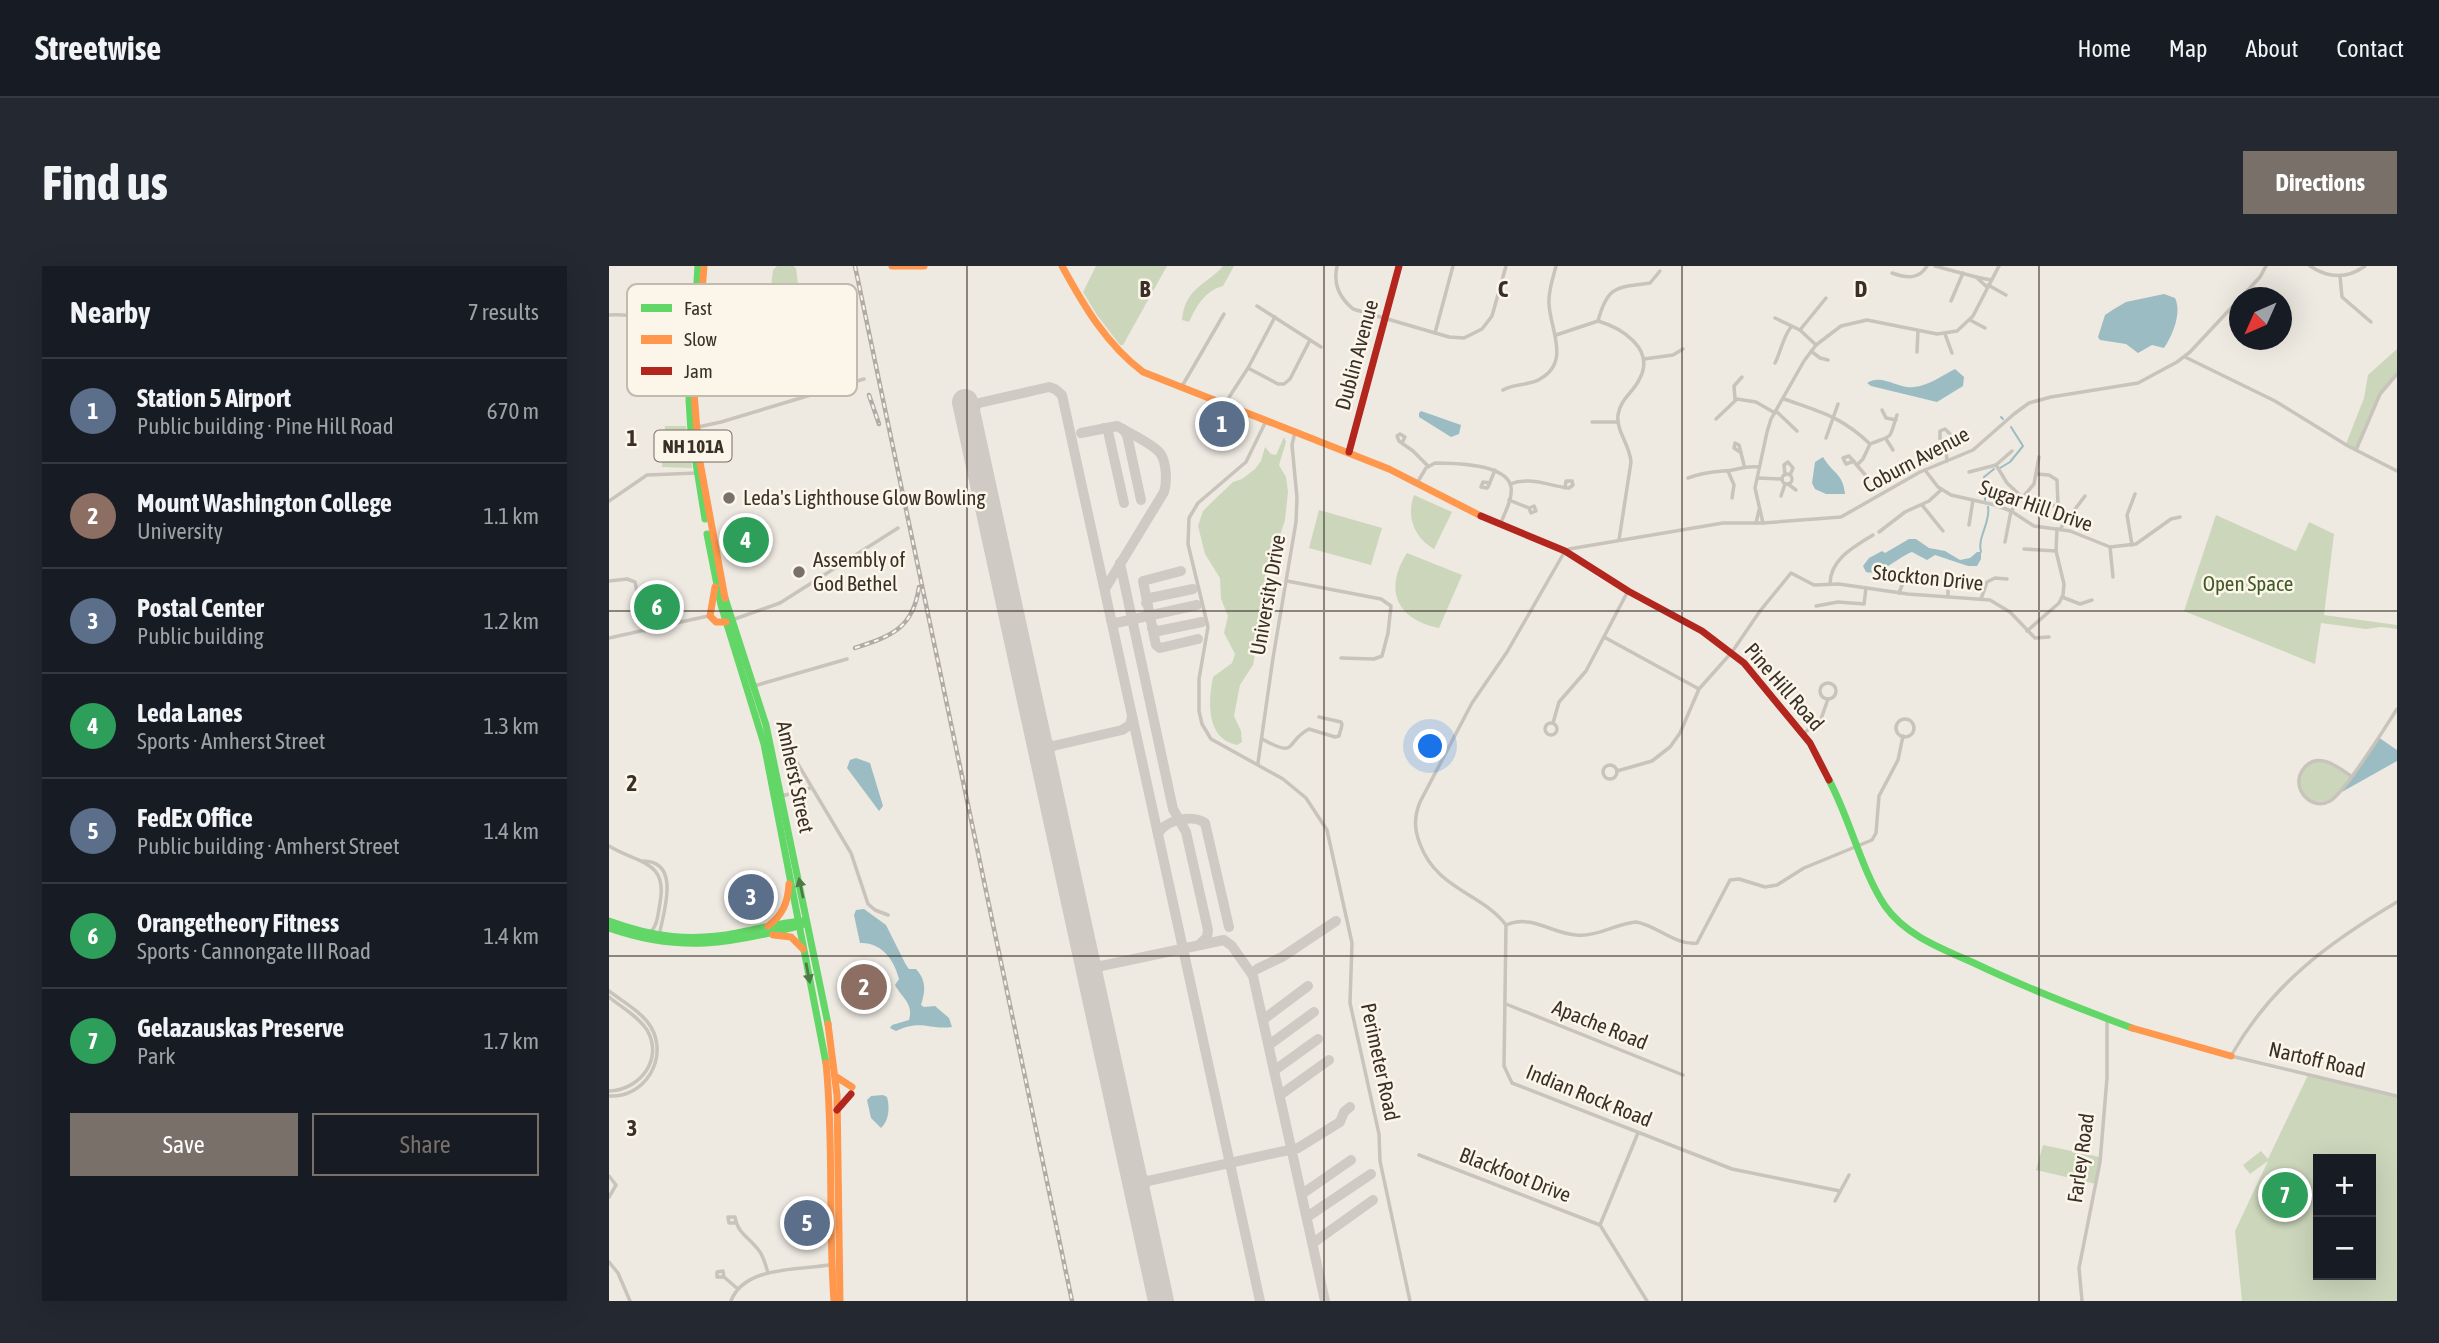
<!DOCTYPE html>
<meta charset="utf-8">
<style>
:root{--surface:#171b24;--page:#242831;--text:#f1f3f6;--muted:#9ea1a6;--line:#363941;--accent:#797169}
body{margin:0;font-family:"Asap Condensed",sans-serif;background:var(--page);color:var(--text)}
.controls{position:absolute;right:21px;bottom:21px;display:grid;overflow:hidden;border-radius:0px;box-shadow:0 7px 28px #0002}
.controls button{width:63px;height:63px;display:grid;place-items:center;padding:0;border:0;border-bottom:2px solid var(--line);background:var(--surface);color:var(--text);font:35px sans-serif}
.compass{position:absolute;left:1620px;top:21px;width:63px;height:63px;border-radius:50%;background:var(--surface);box-shadow:0 7px 28px #0002;rotate:225deg}
.you{position:absolute;left:822px;top:481px;width:24px;height:24px;margin:-18px;border:5px solid #fff;border-radius:50%;background:#1a73e8;box-shadow:0 0 0 10px #1a73e833}
.badge{display:grid;place-items:center;width:46px;height:46px;border-radius:50%;background:var(--accent);color:#fff;font-size:23px;font-weight:700}
.pin{position:absolute;translate:-50% -50%;border:4px solid #fff;box-shadow:0 2px 7px #0006}
.list{margin:0;padding:0;list-style:none}
h2{display:flex;justify-content:space-between;align-items:center;height:91px;margin:0;padding:0 28px;font-size:30px}
h2 small{font-size:23px;font-weight:400;color:var(--muted)}
.list li{display:grid;grid-template-columns:46px 1fr auto;gap:21px;align-items:center;box-sizing:border-box;height:105px;padding:0 28px;border-top:2px solid var(--line)}
.list b{display:block;font-size:26px;white-space:nowrap}
.list p{margin:0;font-size:23px;white-space:nowrap;color:var(--muted)}
.list em{font-size:23px;font-style:normal;color:var(--muted)}
.actions{display:flex;gap:14px;padding:21px 28px}
.actions a{flex:1;padding:16px 0;border:2px solid var(--accent);border-radius:0px;text-align:center;font-size:24px;color:var(--accent)}
.actions .main{background:var(--accent);color:#fff}
.map{position:relative;flex:none;width:1788px;height:1035px;overflow:hidden;border-radius:0px}
header{display:flex;align-items:center;gap:42px;box-sizing:border-box;height:98px;padding:0 35px;background:var(--surface);border-bottom:2px solid var(--line)}
header strong{font-size:33px}
nav{display:flex;gap:38px;margin-inline-start:auto;font-size:24px}
.intro{display:flex;align-items:center;justify-content:space-between;box-sizing:border-box;height:168px;padding:0 42px}
h1{margin:0;font-size:49px}
.button{padding:18px 32px;border-radius:0px;background:var(--accent);color:#fff;font-size:24px;font-weight:700}
main{display:flex;gap:42px;padding:0 42px}
aside{flex:1;background:var(--surface);border-radius:0px;box-shadow:0 7px 28px #0002}
.map>svg:first-child{display:block}
</style>
<header>
<strong>Streetwise</strong>
<nav><a>Home</a><a>Map</a><a>About</a><a>Contact</a></nav>
</header>
<div class="intro"><h1>Find us</h1><a class="button">Directions</a></div>
<main>
<aside>
<h2>Nearby<small>7 results</small></h2>
<ul class="list">
<li><span class="badge" style="background:#5c6f8a">1</span><div><b>Station 5 Airport</b><p>Public building · Pine Hill Road</p></div><em>670 m</em></li>
<li><span class="badge" style="background:#8d6e63">2</span><div><b>Mount Washington College</b><p>University</p></div><em>1.1 km</em></li>
<li><span class="badge" style="background:#5c6f8a">3</span><div><b>Postal Center</b><p>Public building</p></div><em>1.2 km</em></li>
<li><span class="badge" style="background:#2e9e5b">4</span><div><b>Leda Lanes</b><p>Sports · Amherst Street</p></div><em>1.3 km</em></li>
<li><span class="badge" style="background:#5c6f8a">5</span><div><b>FedEx Office</b><p>Public building · Amherst Street</p></div><em>1.4 km</em></li>
<li><span class="badge" style="background:#2e9e5b">6</span><div><b>Orangetheory Fitness</b><p>Sports · Cannongate III Road</p></div><em>1.4 km</em></li>
<li><span class="badge" style="background:#2e9e5b">7</span><div><b>Gelazauskas Preserve</b><p>Park</p></div><em>1.7 km</em></li>
</ul>
<div class="actions"><a class="main">Save</a><a>Share</a></div>
</aside>
<div class="map">
<svg width="1788" height="1035" viewBox="0 0 1788 1035">
<rect width="100%" height="100%" fill="#eeeae2"/>
<g fill="#ccd6bb" fill-rule="evenodd">
<path d="M168,0H184L187,2L190,27L187,31L166,34L157,30L154,26L162,21L164,4Z"/>
<path d="M487,0H558L514,79H511L488,49L474,26Z"/>
<path d="M614,0H625L614,20C596,25 588,39 580,56L573,54C576,21 598,19 614,0Z"/>
<path d="M1788,83V108L1771,128L1747,184L1737,178L1755,132L1759,109Z"/>
<path d="M56,160H77L83,202L53,201Z"/>
<path d="M675,171L677,176L670,199L677,211L679,226L676,254L660,305L644,399L631,419L625,450L632,465L633,476L628,479C597,473 599,436 604,411L623,397L626,388L615,367L619,350L612,333L611,312L596,288L589,260L594,245L604,235L624,216L633,213L646,203L652,195L656,181L662,188L667,189Z"/>
<path d="M805,229L843,246L825,283C805,272 797,250 805,229Z"/>
<path d="M710,244L773,262L762,299L700,282Z"/>
<path d="M1607,249L1687,285L1700,256L1725,268L1715,349L1788,359V363L1772,361L1757,363L1712,357L1706,398L1575,345Z"/>
<path d="M798,287L853,309L830,362C788,354 774,324 798,287Z"/>
<path d="M1705,495H1715L1742,510C1729,528 1725,539 1700,535L1690,521L1693,504Z"/>
<path d="M1699,809L1788,830V1035H1633L1626,965L1659,895L1641,908L1634,899L1652,885L1659,893ZM1709,893H1762V1009H1709Z"/>
<path d="M1434,879L1491,891L1487,918L1427,904Z"/>
</g>
<g fill="#9bbcc2">
<path d="M1555,28L1566,32C1573,46 1564,69 1555,82L1543,79L1529,87L1517,78L1491,74L1489,71L1496,49L1505,43L1517,36Z"/>
<path d="M1346,103L1355,111L1354,120L1328,136L1262,120L1258,117C1273,107 1288,123 1305,121C1319,120 1334,109 1346,103Z"/>
<path d="M812,145L852,159L850,168L842,171L810,151V147Z"/>
<path d="M1214,191C1224,208 1234,207 1236,228H1217L1206,223L1203,217L1206,196Z"/>
<path d="M1300,273H1307L1320,282L1336,285L1351,294L1361,292L1368,286H1372V293L1368,300H1359L1326,289L1318,294L1303,286C1287,292 1272,310 1257,306L1254,300L1260,292L1273,285L1276,287Z"/>
<path d="M1769,471L1788,484V495L1731,527Z"/>
<path d="M247,492L261,497L274,540L270,545L238,502L241,494Z"/>
<path d="M255,643L277,659L297,699L300,703H307C318,715 316,726 312,739L315,741L326,740L340,752L343,761C320,764 312,753 287,765L281,762L283,759L300,754C305,737 292,731 286,719L290,713C285,693 272,676 251,677L245,649L247,644Z"/>
<path d="M274,829L278,831C281,841 280,855 272,862L262,852L258,834L262,830Z"/>
</g>
<g fill="none" stroke-linecap="round" stroke-linejoin="round">
<g stroke="#9bbcc2" stroke-width="2">
<path d="M1392,151L1394,153"/>
<path d="M1391,202L1401,196L1414,180L1402,161"/>
<path d="M1376,234L1375,211L1385,203"/>
<path d="M1372,286C1368,271 1382,256 1379,241"/>
</g>
<g stroke="#cfcac4" stroke-width="10">
<path d="M360,155L362,144L370,137L440,121L446,123L453,129L651,1035"/>
<path d="M495,162L499,165L515,237"/>
<path d="M514,163L518,169L532,234"/>
<path d="M472,167L508,160C519,166 544,178 551,187C558,196 558,217 555,226L496,323"/>
<path d="M511,297L564,543L577,566L599,664L598,671L591,678"/>
<path d="M572,305L534,315L545,370L547,379L551,382L589,373"/>
<path d="M537,337L541,332L584,323"/>
<path d="M502,354L507,357L588,339"/>
<path d="M543,362L549,365L593,356"/>
<path d="M428,465L434,476L444,480L513,464L521,459L523,451"/>
<path d="M435,496L438,484L444,480"/>
<path d="M549,569C554,554 584,548 596,557L620,661"/>
<path d="M477,690L483,698L492,700L615,674L623,680L644,710L716,1035"/>
<path d="M648,703L673,691L727,655"/>
<path d="M483,718L485,706L492,700"/>
<path d="M655,753L699,720"/>
<path d="M660,779L705,746"/>
<path d="M666,804L709,773"/>
<path d="M671,829L720,794"/>
<path d="M524,902L530,912L539,915L531,923L530,932"/>
<path d="M539,915L689,882L731,856L735,846L741,841"/>
<path d="M693,928L742,894"/>
<path d="M698,951L762,908"/>
<path d="M704,977L764,934"/>
</g>
<path stroke="#cfcac4" stroke-width="26" d="M356,136L552,1035"/>
<g stroke="#c8c3bb" stroke-width="3.5">
<path d="M728,0C724,18 730,31 744,43L840,71L855,72L873,63L883,50L897,0"/>
<path d="M1326,0L1367,11"/>
<path d="M1701,0C1719,12 1738,13 1756,0"/>
<path d="M1283,7C1297,12 1310,14 1318,0"/>
<path d="M1731,10L1733,31L1762,56"/>
<path d="M1379,19L1397,29"/>
<path d="M1378,21L1367,11L1382,14"/>
<path d="M1342,35L1354,7"/>
<path d="M648,40L712,81"/>
<path d="M0,49C28,46 58,60 85,53"/>
<path d="M1166,52L1191,64L1207,79"/>
<path d="M1361,54L1376,62"/>
<path d="M989,55C999,18 1008,22 1041,17L1051,5"/>
<path d="M69,56L84,62"/>
<path d="M1191,64L1217,32"/>
<path d="M826,67L844,0"/>
<path d="M1336,68L1343,87"/>
<path d="M947,69L989,55C1013,62 1046,83 1031,112C1025,126 1011,133 1009,149C1007,165 1021,179 1022,196L1010,274"/>
<path d="M1202,85L1211,92L1219,94"/>
<path d="M1308,86L1309,65"/>
<path d="M1576,91L1666,135L1739,180L1788,205"/>
<path d="M1035,93L1064,89L1074,83"/>
<path d="M1166,97C1172,85 1174,71 1182,61"/>
<path d="M639,102L669,118H675L681,113L701,74"/>
<path d="M572,122L615,48"/>
<path d="M894,124C906,117 920,120 931,113C962,96 941,63 940,38C939,25 944,12 947,0"/>
<path d="M1126,133L1125,120L1133,111"/>
<path d="M1175,133C1211,146 1232,150 1261,178"/>
<path d="M615,139L639,102L666,51"/>
<path d="M1273,144L1277,152L1287,154"/>
<path d="M1167,145L1188,165"/>
<path d="M1107,153L1128,133L1147,136L1166,147"/>
<path d="M657,155L637,196L589,237L580,252L579,278L599,361L590,413V445L593,458L602,473L674,513L697,532L718,564L743,677L741,737L770,868L771,895L801,1035"/>
<path d="M983,156H1009"/>
<path d="M89,161L112,156L255,113"/>
<path d="M1217,172L1229,138"/>
<path d="M1277,173L1284,184"/>
<path d="M1336,175L1331,173V165L1336,163L1342,169L1340,174L1336,175L1338,195"/>
<path d="M793,177L796,171L791,168L788,170L790,175L804,185L819,200"/>
<path d="M1747,184L1771,128L1788,108"/>
<path d="M1131,186L1125,182L1126,177L1130,179L1135,199"/>
<path d="M1245,195L1237,198L1234,192L1240,190L1258,211"/>
<path d="M1249,198L1254,193L1261,178C1286,168 1279,175 1288,149"/>
<path d="M1387,199L1398,217L1413,231"/>
<path d="M1316,204L1329,221L1342,229L1386,239L1402,245L1425,260L1461,265L1501,281L1527,278L1562,253L1571,251"/>
<path d="M1119,205L1125,219L1123,232"/>
<path d="M1360,206L1387,199L1403,185"/>
<path d="M1428,208L1440,209L1448,214L1449,239L1459,253"/>
<circle cx="1178" cy="213" r="5"/>
<path d="M1176,209L1175,199L1179,196L1184,202L1181,209"/>
<path d="M1079,212C1092,207 1101,206 1114,205C1128,205 1134,199 1150,201"/>
<path d="M1149,212L1173,213"/>
<path d="M808,217L817,202L826,197C845,197 898,198 902,221C904,233 895,248 891,259"/>
<path d="M881,217L874,216L872,221L878,222L879,221L886,204"/>
<path d="M901,218C921,210 940,220 960,222L964,219L963,215H957L956,222"/>
<path d="M1179,218L1187,224"/>
<path d="M1172,230L1176,218"/>
<path d="M900,234L920,242L922,247L927,245L925,240L920,242"/>
<path d="M0,235L38,209L88,207"/>
<path d="M1313,239L1334,265"/>
<path d="M1433,241L1449,239"/>
<path d="M1147,257L1150,244"/>
<path d="M1154,257L1146,222L1158,166L1162,153L1195,95L1207,79L1232,60L1258,54L1328,68L1348,65L1364,50L1390,0"/>
<path d="M1360,259L1364,234"/>
<path d="M1451,263L1476,230"/>
<path d="M1270,266L1296,246L1320,235L1332,224"/>
<path d="M1396,276L1402,245L1425,218L1430,191"/>
<path d="M1523,279L1518,249L1526,228"/>
<path d="M1501,281L1504,311"/>
<path d="M1415,283L1447,285"/>
<path d="M1336,313L1339,321V330"/>
<path d="M0,315L18,313L26,316L36,365"/>
<path d="M678,315L772,333L782,340L779,367L773,390L765,393L732,392"/>
<path d="M1221,318C1221,293 1245,281 1264,269"/>
<path d="M1290,327L1295,314L1306,309"/>
<path d="M1453,331L1471,338L1483,334"/>
<path d="M1372,333L1378,316L1386,312L1398,313"/>
<path d="M1207,340L1229,336L1255,338L1257,322"/>
<path d="M123,354L171,337L289,262"/>
<path d="M1418,365L1450,337L1454,329L1455,318L1447,285L1448,263"/>
<path d="M995,371L1090,423"/>
<path d="M0,372L99,350"/>
<circle cx="1219" cy="425" r="8"/>
<path d="M145,420L238,393"/>
<circle cx="1296" cy="462" r="9"/>
<circle cx="942" cy="463" r="6"/>
<path d="M944,457L950,436L977,405L1019,325"/>
<path d="M1194,468L1212,453L1219,433"/>
<path d="M653,473C690,493 675,476 700,463L726,471L730,470L733,459L732,456L710,451"/>
<path d="M180,483L242,587L259,638L266,644L279,649"/>
<path d="M649,497L664,392L687,256L688,232L683,179L686,166"/>
<circle cx="1001" cy="506" r="7"/>
<path d="M1008,505L1043,495L1061,481L1071,467L1090,423L1123,386L1151,345L1182,307L1205,319L1230,318L1299,328L1381,334L1401,346L1426,372L1440,371"/>
<path d="M1742,510C1729,501 1709,485 1695,502C1680,520 1701,546 1721,535C1735,528 1777,460 1788,443"/>
<path d="M173,530L201,522"/>
<path d="M0,580C29,598 59,594 51,637C49,647 49,659 41,667"/>
<path d="M34,595C73,595 54,648 50,670"/>
<path d="M1788,636C1719,677 1662,719 1622,790L1788,830"/>
<path d="M897,659C923,648 941,667 967,669C988,671 1006,658 1027,656C1047,659 1067,680 1088,677L1121,614L1130,613L1156,621L1168,619L1195,602L1263,574L1267,567L1270,530L1289,494L1294,470"/>
<path d="M0,725C14,736 33,746 42,761C60,792 36,832 0,830"/>
<path d="M0,731C12,741 29,750 38,764C55,793 31,824 0,825"/>
<path d="M897,738L1074,809"/>
<path d="M1029,867L991,959L1038,1035"/>
<path d="M810,889L991,959"/>
<path d="M0,910L7,919L0,931"/>
<path d="M1231,925L1123,903L903,817L895,800L897,659C873,627 828,624 811,578C805,563 805,551 811,536L863,437L898,386L956,285L960,283L1114,257H1154L1232,251L1311,206L1364,184L1405,148L1420,137L1442,131L1529,117L1568,96L1581,86L1651,11L1657,0"/>
<path d="M1226,935L1240,909"/>
<path d="M125,957H120L119,951H126C128,967 141,972 151,986C155,992 157,1000 159,1007"/>
<path d="M0,996L9,1007L21,1035"/>
<path d="M115,1011L114,1005L108,1006V1011H115L129,1023"/>
<path d="M122,1035C135,1000 190,1004 220,999"/>
<path d="M1473,1035L1470,1002L1491,896L1498,812V753"/>
</g>
<g stroke="#63d668" stroke-width="7">
<path d="M89,0L80,134L82,166L96,253"/>
<path d="M98,268L112,339L155,478L217,797"/>
<path d="M116,332L157,459L219,758"/>
<path d="M1220,514C1241,553 1253,606 1276,640C1297,670 1334,683 1365,697C1417,722 1469,742 1523,762"/>
<path d="M0,655C43,671 83,676 128,667C149,663 170,657 192,655"/>
<path d="M0,662C71,687 122,678 193,659"/>
</g>
<g stroke="#ff974d" stroke-width="7">
<path d="M95,0L85,126L90,191L116,332"/>
<path d="M283,0H315"/>
<path d="M453,0C475,40 497,78 534,106L780,203L872,250"/>
<path d="M106,321L101,350L107,356H117"/>
<path d="M159,660C174,649 179,636 180,618"/>
<path d="M164,669L182,671L194,683"/>
<path d="M219,758L228,829L231,1035"/>
<path d="M1523,762L1622,790"/>
<path d="M217,797C225,876 219,956 225,1035"/>
<path d="M226,810L243,821"/>
</g>
<g stroke="#b3261e" stroke-width="7">
<path d="M740,186L790,0"/>
<path d="M872,250L956,285L1019,325L1093,365L1135,397L1201,477L1220,514"/>
<path d="M228,844L242,828"/>
</g>
<g stroke="#b0aba5" stroke-width="4.5">
<g id="rail">
<path d="M246,0L463,1035"/>
<path d="M260,129L270,158"/>
<path d="M246,382C282,370 304,363 310,321"/>
</g>
</g>
<use href="#rail" stroke="#fbf6e9" stroke-width="2" stroke-dasharray="5" stroke-linecap="butt"/>
</g>
<defs><path id="oneway-solid" d="M-6-.8H1V-3.2L6.5 0L1 3.2V.8H-6Z" transform="scale(1.75)"/></defs>
<g fill="#4c7b45">
<use href="#oneway-solid" transform="translate(192 622) rotate(-102)"/>
<use href="#oneway-solid" transform="translate(199 707) rotate(79)"/>
</g>
<path fill="none" stroke="#3a3028" stroke-width="2" stroke-opacity="0.55" d="M358,0V1035M715,0V1035M1073,0V1035M1430,0V1035M0,345H1788M0,690H1788"/>
<g fill="#797169" stroke="#fbf6e9" stroke-width="2.5">
<circle cx="120" cy="232" r="7"/>
<circle cx="190" cy="306" r="7"/>
</g>
<g text-anchor="middle" stroke-width="5" stroke-linejoin="round" paint-order="stroke">
<rect fill="#fbf6e9" stroke="#746b62" stroke-width="2" x="45.5" y="164.5" width="77" height="31" rx="5"/>
<g font-size="19" font-weight="bold" fill="#3a3028">
<text x="84" y="187">NH 101A</text>
</g>
<g font-size="21" fill="#3a3028" stroke="#fbf6e9">
<text transform="translate(748 89) rotate(-75)" y="7">Dublin Avenue</text>
<text transform="translate(1307 194) rotate(-28)" y="7">Coburn Avenue</text>
<text transform="translate(1427 240) rotate(19)" y="7">Sugar Hill Drive</text>
<text transform="translate(1319 312) rotate(6)" y="7">Stockton Drive</text>
<text transform="translate(659 329) rotate(-80)" y="7">University Drive</text>
<text transform="translate(1175 421) rotate(49)" y="7">Pine Hill Road</text>
<text transform="translate(186 511) rotate(78)" y="7">Amherst Street</text>
<text transform="translate(991 759) rotate(22)" y="7">Apache Road</text>
<text transform="translate(1708 794) rotate(13)" y="7">Nartoff Road</text>
<text transform="translate(771 796) rotate(78)" y="7">Perimeter Road</text>
<text transform="translate(980 830) rotate(22)" y="7">Indian Rock Road</text>
<text transform="translate(1472 892) rotate(-82)" y="7">Farley Road</text>
<text transform="translate(906 909) rotate(21)" y="7">Blackfoot Drive</text>
</g>
<g font-size="21" fill="#3a3028" stroke="#fbf6e9" text-anchor="start">
<text x="134" y="239">Leda's Lighthouse Glow Bowling</text>
<text x="204" y="301">Assembly of<tspan x="204" dy="24">God Bethel</tspan></text>
</g>
<g font-size="21" fill="#415a29" stroke="#fbf6e9">
<text x="1639" y="325">Open Space</text>
</g>
</g>
<rect x="18" y="18" width="230" height="112" rx="10" fill="#fbf6e9" stroke="#c1bbaf" stroke-width="2"/>
<rect x="32" y="38" width="31" height="8" fill="#63d668"/>
<rect x="32" y="69" width="31" height="9" fill="#ff974d"/>
<rect x="32" y="101" width="31" height="8" fill="#b3261e"/>
<g font-size="19" fill="#3a3028">
<text x="75" y="49">Fast</text>
<text x="75" y="80">Slow</text>
<text x="75" y="112">Jam</text>
</g>
<g font-size="23" text-anchor="middle" font-weight="bold" fill="#3a3028" stroke="#fbf6e9" stroke-width="5" stroke-linejoin="round" paint-order="stroke">
<text x="536" y="31">B</text>
<text x="894" y="31">C</text>
<text x="1252" y="31">D</text>
<text x="23" y="180">1</text>
<text x="23" y="525">2</text>
<text x="23" y="870">3</text>
</g>
</svg>
<div class="controls">
<button>+</button>
<button>−</button>
</div>
<svg class="compass" viewBox="-18 -18 36 36"><path d="M0-13l5 13h-10z" fill="#e53935"/><path d="M0 13l5-13h-10z" fill="#9ea1a6"/></svg>
<div class="you"></div>
<div class="pin badge" style="left:613px;top:158px;background:#5c6f8a">1</div>
<div class="pin badge" style="left:255px;top:721px;background:#8d6e63">2</div>
<div class="pin badge" style="left:142px;top:631px;background:#5c6f8a">3</div>
<div class="pin badge" style="left:137px;top:274px;background:#2e9e5b">4</div>
<div class="pin badge" style="left:198px;top:957px;background:#5c6f8a">5</div>
<div class="pin badge" style="left:48px;top:341px;background:#2e9e5b">6</div>
<div class="pin badge" style="left:1676px;top:929px;background:#2e9e5b">7</div>
</div>
</main>
